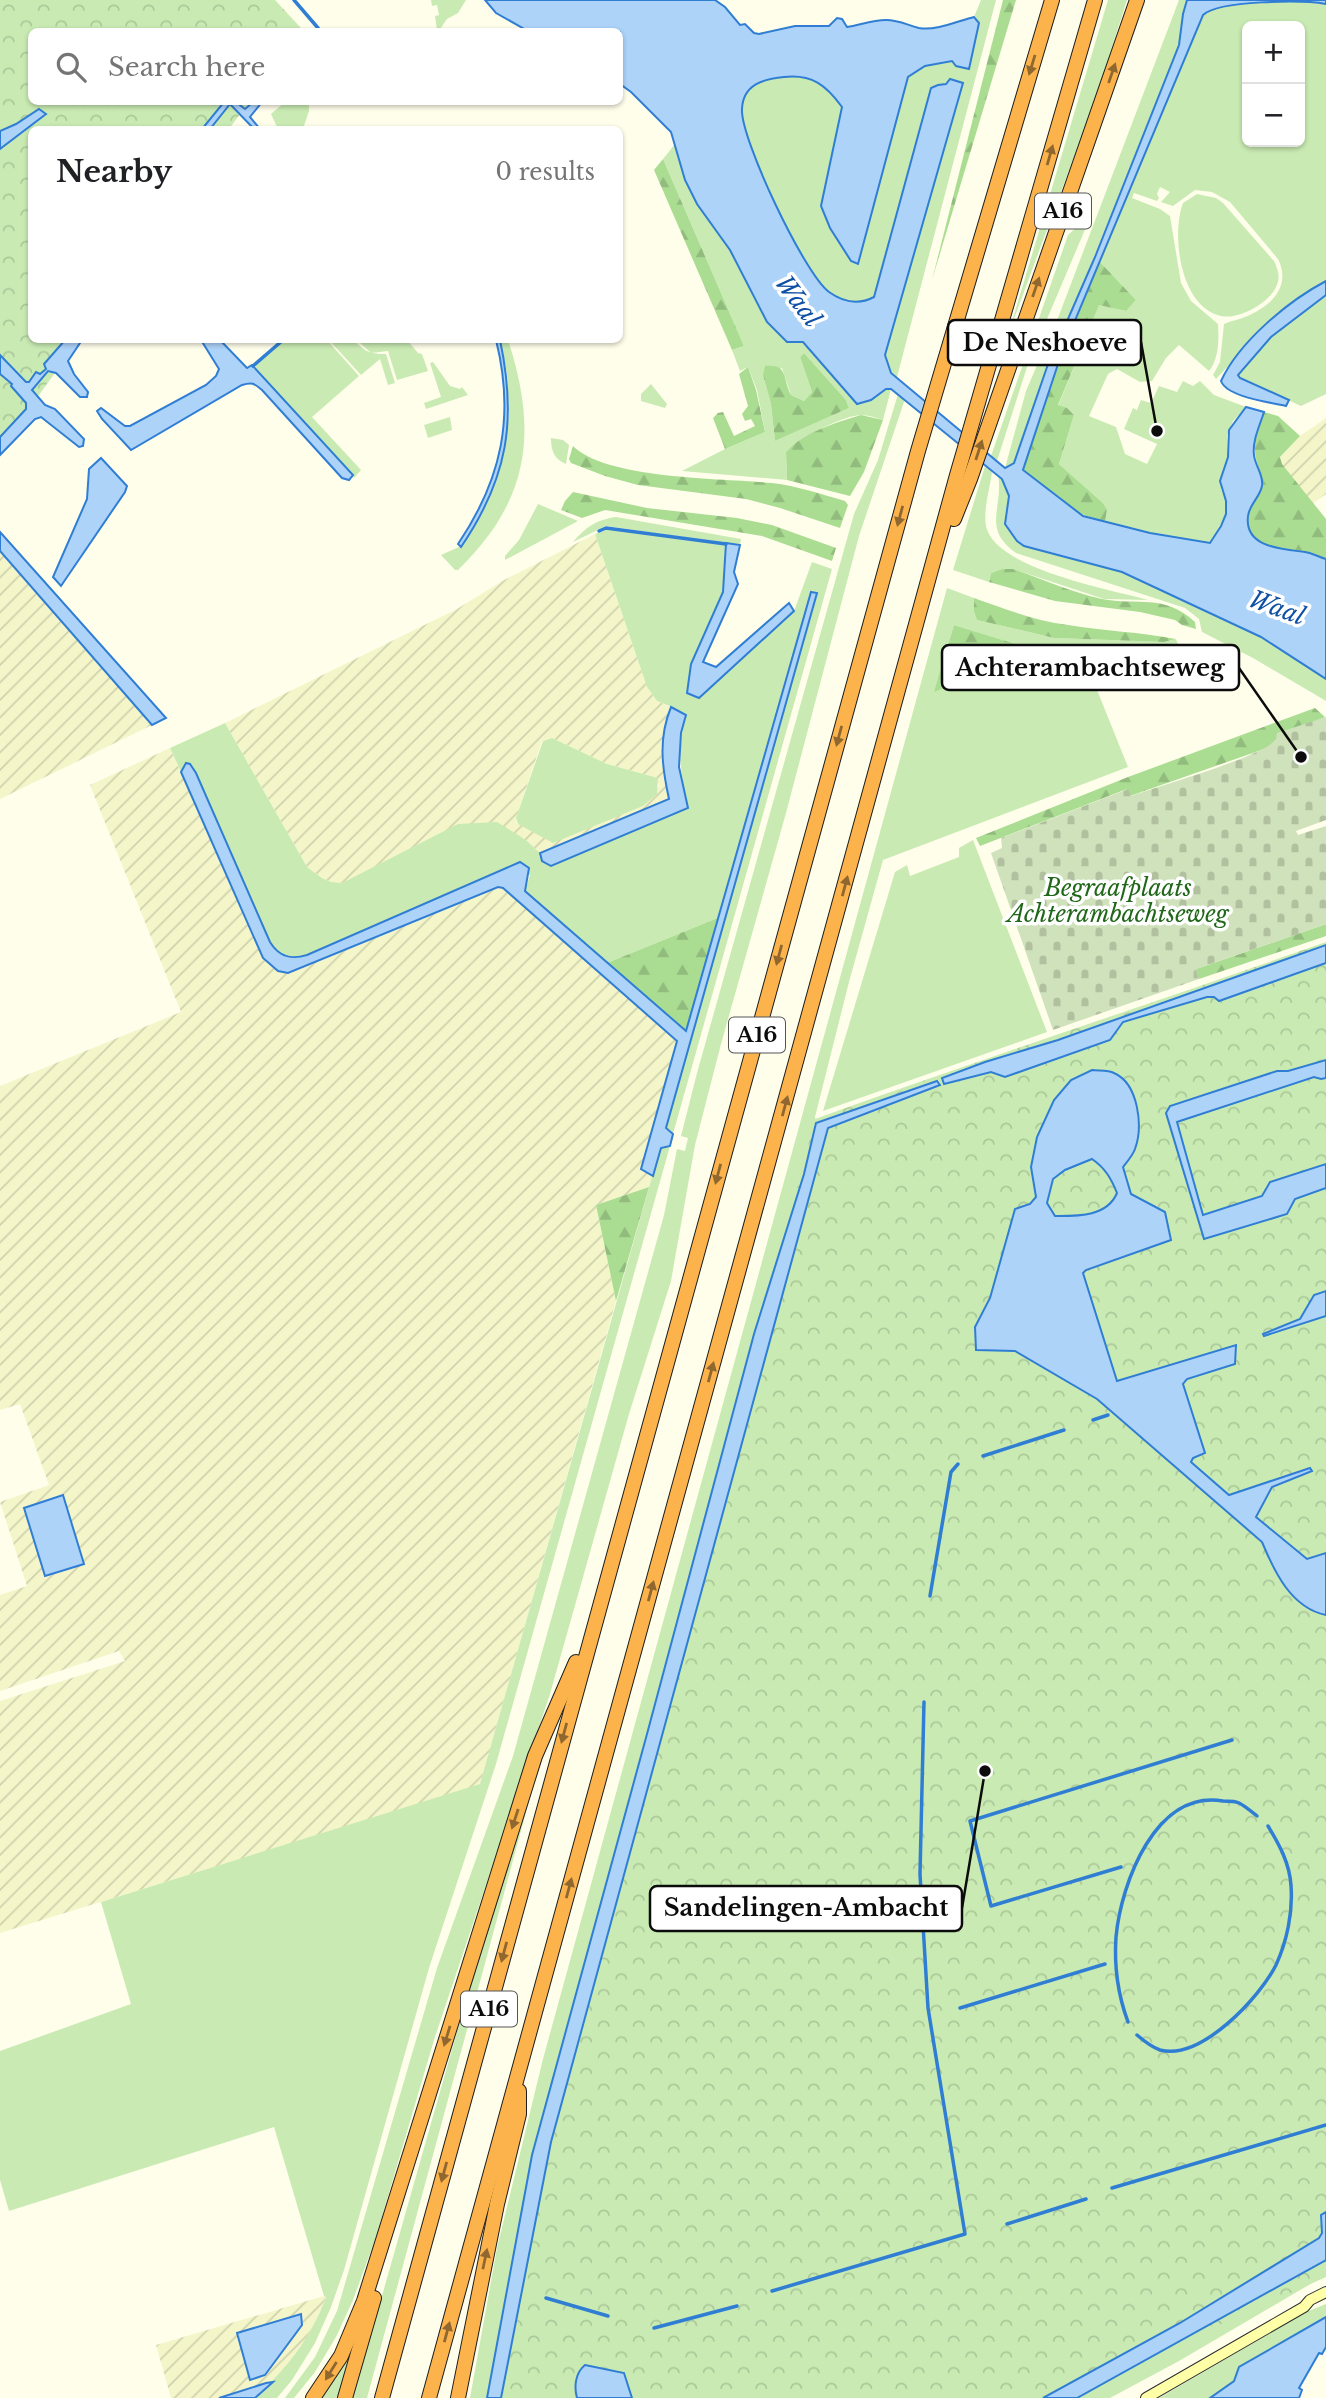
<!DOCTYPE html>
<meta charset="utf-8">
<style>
:root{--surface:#fff;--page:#f6f6f6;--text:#202124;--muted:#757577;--line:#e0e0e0}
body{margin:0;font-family:"Libre Baskerville",serif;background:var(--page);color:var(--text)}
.controls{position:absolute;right:21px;top:21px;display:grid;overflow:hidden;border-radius:10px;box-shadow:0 2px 5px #0004}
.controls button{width:63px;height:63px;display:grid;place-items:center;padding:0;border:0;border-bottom:2px solid var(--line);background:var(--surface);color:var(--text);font:35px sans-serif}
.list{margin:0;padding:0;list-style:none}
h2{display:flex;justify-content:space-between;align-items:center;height:91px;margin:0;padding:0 28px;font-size:30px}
h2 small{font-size:23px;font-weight:400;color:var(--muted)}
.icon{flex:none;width:38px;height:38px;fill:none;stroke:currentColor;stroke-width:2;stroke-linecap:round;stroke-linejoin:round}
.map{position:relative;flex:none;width:1326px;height:2398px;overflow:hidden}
.search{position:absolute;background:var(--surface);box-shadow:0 2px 5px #0004;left:28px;top:28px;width:595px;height:77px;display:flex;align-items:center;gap:18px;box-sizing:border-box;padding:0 24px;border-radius:10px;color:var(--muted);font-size:26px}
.panel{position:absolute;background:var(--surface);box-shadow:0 2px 5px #0004;left:28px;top:126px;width:595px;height:217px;border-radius:10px}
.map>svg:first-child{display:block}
</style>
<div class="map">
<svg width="1326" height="2398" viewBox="0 0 1326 2398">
<defs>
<pattern id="farmland-furrows" width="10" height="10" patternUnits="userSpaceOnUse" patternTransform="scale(1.75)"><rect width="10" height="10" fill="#f4f6ca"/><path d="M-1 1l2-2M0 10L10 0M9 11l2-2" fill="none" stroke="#d0d2ac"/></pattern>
<pattern id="forest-firs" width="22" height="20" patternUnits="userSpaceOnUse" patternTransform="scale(1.75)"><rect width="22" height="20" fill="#aadd92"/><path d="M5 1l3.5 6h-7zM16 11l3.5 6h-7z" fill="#91bc7d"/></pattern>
<pattern id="cemetery-stones" width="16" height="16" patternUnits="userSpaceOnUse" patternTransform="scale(1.75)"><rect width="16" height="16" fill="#d0e2bc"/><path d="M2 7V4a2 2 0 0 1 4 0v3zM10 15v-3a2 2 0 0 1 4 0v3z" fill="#b1c1a0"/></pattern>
<pattern id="park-crowns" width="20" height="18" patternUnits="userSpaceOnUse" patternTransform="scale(1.75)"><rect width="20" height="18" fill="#c9ebb3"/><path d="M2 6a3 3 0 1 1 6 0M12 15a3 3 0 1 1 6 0" fill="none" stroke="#abc899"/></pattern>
</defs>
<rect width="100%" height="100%" fill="#fffeeb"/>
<g fill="url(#farmland-furrows)" fill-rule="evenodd">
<path d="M1326,418V494L1312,504L1282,464L1280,457L1300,436Z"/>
<path d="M595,534L647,687L657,701L671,707L661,748L662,763L669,799L540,853L526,840L342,883L331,882L322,878L307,867L225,723L457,609L504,580ZM552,738L607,764L657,778L659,787L517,824L516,818L542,741Z"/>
<path d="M0,551L152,725L0,799Z"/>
<path d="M170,748L263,958L278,971L288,973L498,887L503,888L677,1041L641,1168L653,1176L649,1187L596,1205L616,1301L480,1785L0,1933V1701L125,1661L119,1651L0,1691V1595L27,1586L0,1502L49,1485L20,1404L0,1410V1086L181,1012L90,785Z"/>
<path d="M324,2296L326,2297L312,2331L290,2363L273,2382L219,2398H171L156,2345Z"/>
</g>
<g fill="#c9ebb3" fill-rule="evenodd">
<path d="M431,0H466L458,13L447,19L440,29L437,30L435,16L439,15L437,5L432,6Z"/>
<path d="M981,0H996L897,377L891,373L885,355L963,84L938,85L874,297C859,305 843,302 829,292C805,275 740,138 742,109C743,84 764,79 784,77C812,74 826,85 842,106L821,206L830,228L851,261L858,264L908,77L925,66L953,61L956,66L974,42L979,23L974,17Z"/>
<path d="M1108,0H1127L1095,100L1008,335Z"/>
<path d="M1179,0H1187L1183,14L1179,45L1062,336H1059L1053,331Z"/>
<path d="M1281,0L1326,4V281L1270,321L1216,379L1213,375L1220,362L1224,324C1230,321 1238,320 1245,317C1270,307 1292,287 1278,259L1230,202L1212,192L1195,190L1173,206L1161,202L1170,192L1160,187L1157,194L1159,198L1157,201L1134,193L1132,198L1160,209L1170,216L1181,283L1191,301L1218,324C1219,339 1219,359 1209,371L1179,345L1166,358L1152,381L1140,382L1117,369L1108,374L1089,416L1116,427L1125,454L1147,464L1157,444L1124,429L1133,408L1137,410L1141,400L1151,403L1159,386L1177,392L1183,381L1193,386L1200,381L1214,395L1246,407L1233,421L1227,435L1228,457L1223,469L1221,489L1226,501V514L1210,543L1150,533L1105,522L1107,511L1103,503L1059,464L1074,415L1058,406L1078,357L1063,349L1067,341L1081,348L1099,304L1125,311L1136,300L1099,261L1203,14L1214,8ZM1247,26H1300V142H1247Z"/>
<path d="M285,102H309V111L303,129H278L271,114Z"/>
<path d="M675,144L685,180L703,213L730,250L767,322L791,343L803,342L857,404L871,400L886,389H891L883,420C877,418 868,415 861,415C842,416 799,438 786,452L787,480L682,471L725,449L765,432L757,390L748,367L740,371L732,350L744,346L663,159ZM804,353L846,400L849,408L775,441L771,404L763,375L782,368L791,395L804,401L812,392L800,357Z"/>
<path d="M1197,194L1216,198L1223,203L1274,261C1278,270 1281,277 1276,287C1269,303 1238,320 1221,316C1180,307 1171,235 1183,203Z"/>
<path d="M1092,213L1028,364L997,461L991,456L1068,235Z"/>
<path d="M1326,295V394L1301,406L1240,378L1237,375L1240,371L1271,337Z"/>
<path d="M285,340H327L359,376L312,417L361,470L354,478L255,369L256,365Z"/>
<path d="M329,340H354C365,352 370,354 386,354L395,383L388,385L380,359L361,375Z"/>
<path d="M357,340H407L418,353L422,354L428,371L397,380L388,351L371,353Z"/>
<path d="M500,340H506L509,343C538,434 529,501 458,570H455L441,555L461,546L482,514L497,480L509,416L507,373Z"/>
<path d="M1046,344L1056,347L1047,367L1014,463L1005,468L1026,391Z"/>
<path d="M433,362L450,386L460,389L462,387L468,395L426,409L424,403L441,397L430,363Z"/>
<path d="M651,384L667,404L665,408L641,401V394Z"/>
<path d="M898,394L905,399L859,536L786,813L721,1044L695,1145L671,1281L629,1414L550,1694L434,2040L376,2237L353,2300L336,2337L315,2372L294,2398H285L315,2357L337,2311L437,1968L513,1756L664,1215L677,1149L685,1151L688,1138L681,1136L697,1073L854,514L878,460Z"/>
<path d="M450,417L452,430L428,438L424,425Z"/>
<path d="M551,438L563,440L569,445L566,464C554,459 551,451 551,438Z"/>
<path d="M985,466L992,472C990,488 983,510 986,526C995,569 1109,589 1148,600L1104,599L1013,569H1002L991,573L989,582L953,570Z"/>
<path d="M998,475C1012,487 1008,502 1005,518L1053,552L1122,572L1261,637L1326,679V701L1253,658L1202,632L1199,619L1185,608L1016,553C981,528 1004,508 998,475Z"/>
<path d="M538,504L578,521L505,560V556L519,540Z"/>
<path d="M616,517L741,539L740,545L606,526L573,542C586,527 596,520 616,517Z"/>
<path d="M609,529L725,545L723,592L691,664L687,693L794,611L812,562L832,569L673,1134L666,1128L811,592L720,917L607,963L525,891L530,875L503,869L307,955C291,960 279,957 270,942L186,763L181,772L170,748L225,723L307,867L322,878L331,882L342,883L458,824L497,822L526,840L540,853L542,861L631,831L688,807C681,776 676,749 686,718L677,709L657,701L647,687L595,534Z"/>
<path d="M947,588L974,598V612L977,620L986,622L1054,638L1164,642L1176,639L1180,650L1067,648L1069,653L1083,655L1128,767L883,860L849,982L815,1117L816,1123L804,1174L754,1334L647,1734L532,2155L487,2398H470L497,2248L543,2059ZM954,625L1037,651L935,691Z"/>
<path d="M552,738L607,764L658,778L657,794L643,806L553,843L518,824L516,818L543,741Z"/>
<path d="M973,840L1047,1032L823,1111L895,872L907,865L910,876L959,857V848Z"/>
<path d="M665,1145L670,1146L496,1764L429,1968L344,2270L331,2307L315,2343L292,2380L277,2398H255C287,2368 311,2338 326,2297L324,2296L274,2127L9,2211L0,2180V2051L131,2004L101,1902L480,1784L649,1187L661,1148Z"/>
<path d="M531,1794L367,2398H353L470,1986Z"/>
<path d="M1326,2260L1319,2279L1179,2361L1110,2398H1077Z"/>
<path d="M1326,2304V2317L1239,2367L1234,2381L1210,2398H1159L1306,2312Z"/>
<path d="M363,2322L340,2398H318Z"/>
</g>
<g fill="url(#forest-firs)">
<path d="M1003,0H1016L932,280Z"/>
<path d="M663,159L744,346L732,350L654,170Z"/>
<path d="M1099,261L1136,300L1126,311L1099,305L1081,349L1067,341Z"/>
<path d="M1063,349L1078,357L1058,405L1067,408L1074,415L1059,464L1103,503L1107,510L1105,522L1078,513L1023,471Z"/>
<path d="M804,353L846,400L849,408L775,441L771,404L763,375L765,366C789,364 782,378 791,395L804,401L812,392L800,357Z"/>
<path d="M748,367L756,390L765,432L725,449L713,418L718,413L723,412L734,436L755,426L751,419L745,421L742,414L748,406L739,374Z"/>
<path d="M1264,412L1278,416L1300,436L1280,457L1282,464L1326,519V559C1319,557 1312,553 1305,552C1284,548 1240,548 1248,514C1251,502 1257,489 1262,477C1250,447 1255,442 1264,412Z"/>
<path d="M861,415L883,420L864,472L850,496L787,480L786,452C804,432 835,423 861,415Z"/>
<path d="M573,446C608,480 723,478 772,483C797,486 821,494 845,501L848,505L840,528L780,508L746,499L638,485L605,476L571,463L569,459Z"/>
<path d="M573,492L647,508L737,518L772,525L836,548L832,561L762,536L605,510L582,518L561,510L565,501Z"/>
<path d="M1013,569C1042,579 1071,592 1102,599C1137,606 1164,593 1195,622L1196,629L1182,625L1175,620L1140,612L1055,601L989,582L991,573L1002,569Z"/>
<path d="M974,598C1005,609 1036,621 1068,625C1104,631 1140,632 1176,639L1164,642L1054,638L977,620L974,612Z"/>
<path d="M954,625L1038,651L934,692Z"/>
<path d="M1315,708L1325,717L1277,739L1267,748L1130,796L1127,789L980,846L976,838L1128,777Z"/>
<path d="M720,917L686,1032L607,963Z"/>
<path d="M1326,924V936L1199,979L1196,969Z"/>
<path d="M649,1187L616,1301L596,1205Z"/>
</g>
<path fill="url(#cemetery-stones)" d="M1326,717V820L1296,831L1298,835L1326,826V924L1196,969L1199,979L1053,1030L991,853L1002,848L1001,838L1128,789L1131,796C1159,786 1261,757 1276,740L1277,733Z"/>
<g fill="url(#park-crowns)">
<path d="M0,0H275L301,28L299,31L32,32V102H249L229,129L32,130V340H79L28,410L0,443Z"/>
<path d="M1326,942V2277L1057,2398H492L546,2151L815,1119C985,1058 1156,1002 1326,942Z"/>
</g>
<g fill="#add3f9" stroke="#307ed4" stroke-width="2" fill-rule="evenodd">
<path d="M485,0H715L725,7L740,25L745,24L754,33L759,34L795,26H829L837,18L842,19L847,27C860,25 872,20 886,20C899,20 907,25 919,28C936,31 958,21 974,17L979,23L969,69L956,66L952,61L925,66L908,77L858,264L851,261L830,228L821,206L842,107C826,85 812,74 784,77C764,79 743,84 742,109C740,138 805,275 829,292C843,302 859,305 874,297L931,88L938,85L946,84L950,79L963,83L885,355L891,373L1005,468L1014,463L1047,367L1095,257L1179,45L1183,14L1187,0H1326V4C1303,0 1219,0 1203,15L1063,349L1023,470L1083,516L1150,533L1210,543L1221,526L1226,514V501L1220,481L1228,457L1229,430L1246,407L1264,412C1260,425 1252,441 1254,455C1255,466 1264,475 1262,486C1260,497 1249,505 1248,516C1244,548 1283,549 1305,552C1312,553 1319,557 1326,559V679L1261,637L1122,572L1024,546L1017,541L1005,524L1009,496L1002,479L891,389H886L871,400L857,404L803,342H787L767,322L730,250L697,204L685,180L671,132L631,92L620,84V32L528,31L496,13Z"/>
<path d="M224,102H236L245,109L253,102H262L250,117L260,129H254L230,104L210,129H202Z"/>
<path d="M39,109L46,114L0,149V131L16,124Z"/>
<path d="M1326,281V295L1271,337L1238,375L1240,378L1289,400L1286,406C1269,402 1227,397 1221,381C1239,342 1288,301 1326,281Z"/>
<path d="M65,340H82L68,361L74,374L88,392L87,397H80L56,373L48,371L32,390L45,405L55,409L84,439L83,446L79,447L41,417L35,419L0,455V437L26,409V403L11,386L12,384L0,374V355L26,382H29L36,372L40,374L46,369L44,364Z"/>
<path d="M201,340H220L247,368L252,365L353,475L349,480L342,478L262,390C254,383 252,382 242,385L131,450L102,419L97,411L101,408L125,426H130L206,385L216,376L219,369Z"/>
<path d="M496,340H500C517,420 508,478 461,547L458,544C502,479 515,416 496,340Z"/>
<path d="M101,458L127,486L125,492L61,586L53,577L87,499L89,469Z"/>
<path d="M0,532L166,718L152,725L0,551Z"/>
<path d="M726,543L740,545L734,572L738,584L703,662L716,667L789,603L794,611L699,698L687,693L691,664L723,592Z"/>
<path d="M811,592L817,593L666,1128L673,1134L670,1146L661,1148L653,1176L641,1169L677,1041L503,888L498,887L288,973L278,971L263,958L181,772L186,763L190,764L196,773L270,942C279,957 291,960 307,955L520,862L529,868L525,891L686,1031Z"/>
<path d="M671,707L686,715L681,733L679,767L688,808L551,866L542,861L540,853L669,799C662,767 658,739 671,707Z"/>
<path d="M1326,945V963L1219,1001L1214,997H1207L1123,1022L1110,1040L1005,1077L991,1072L944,1084L942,1078L985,1062L1058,1040Z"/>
<path d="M1326,1060V1078L1321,1079L1314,1077L1177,1122L1203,1215L1262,1196L1270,1182L1326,1164V1188L1295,1199L1287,1214L1204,1239L1166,1113L1170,1106L1277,1071H1288Z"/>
<path d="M1092,1070C1099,1071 1108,1070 1114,1073C1139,1084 1143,1127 1135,1149C1133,1155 1127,1162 1123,1167L1131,1194L1165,1212L1171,1240L1086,1270L1083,1273L1117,1381L1236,1345L1235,1364L1187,1379L1183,1384L1205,1453L1193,1458L1191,1462L1229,1495L1310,1468L1312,1471L1272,1487L1256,1517L1307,1559L1326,1553V1615C1291,1608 1274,1571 1262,1542L1097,1399L1015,1351L976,1350L975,1327L990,1298L1015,1209L1030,1204L1036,1197L1031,1167L1037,1137L1054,1100L1071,1080ZM1092,1159C1105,1168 1111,1178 1117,1193C1107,1217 1077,1216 1055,1216L1047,1203L1053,1179L1065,1170Z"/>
<path d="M937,1081L940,1085L828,1128L551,2142L501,2398H487L532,2155L647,1734L754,1334L804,1174L816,1123Z"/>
<path d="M1326,1291V1316L1264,1336L1263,1334L1300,1319L1314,1295Z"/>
<path d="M63,1495L84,1564L45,1576L24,1508Z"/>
<path d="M1326,2212V2260L1077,2398H1043L1180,2323L1319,2238L1322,2233L1321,2215Z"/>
<path d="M301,2314L302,2325L265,2375L250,2380L237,2333Z"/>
<path d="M1326,2317V2347L1322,2354L1319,2353L1299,2388L1302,2390L1299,2398H1210L1234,2381L1239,2367Z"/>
<path d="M585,2365L624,2373L632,2398H577C574,2387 575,2373 585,2365Z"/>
<path d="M273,2382L255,2398H219L266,2383Z"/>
</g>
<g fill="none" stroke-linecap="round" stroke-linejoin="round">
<g stroke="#307ed4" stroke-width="3.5">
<path d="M294,0L318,28"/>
<path d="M253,366L283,340"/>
<path d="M599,531L606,528L726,544"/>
<path d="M1093,1420L1108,1415"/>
<path d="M983,1456L1064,1430"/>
<path d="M930,1596L951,1472L958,1464"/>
<path d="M1121,1867L991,1906L970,1821L1232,1740"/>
<path d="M960,2008L1105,1964"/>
<path d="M1128,2022C1118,1995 1114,1966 1116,1937C1121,1883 1156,1789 1223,1801C1228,1801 1235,1801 1239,1803C1245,1806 1252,1812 1257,1816"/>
<path d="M1137,2035C1144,2041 1151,2047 1160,2050C1201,2061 1260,1997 1276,1965C1287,1941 1293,1912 1291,1886C1290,1864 1279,1844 1268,1826"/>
<path d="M1112,2188L1326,2125"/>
<path d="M1007,2224L1086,2199"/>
<path d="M772,2291L965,2234L928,2008L920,1874L924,1702"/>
<path d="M546,2298L608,2316"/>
<path d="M654,2328L737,2306"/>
</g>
<g stroke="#2e2e2e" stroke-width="12">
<path id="secondary" d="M1146,2398L1304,2307L1310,2300L1326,2292"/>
</g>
<g stroke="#1d1d1d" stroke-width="16">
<g id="motorway">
<path d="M954,519L970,479L1137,0"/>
<path d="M313,2398L341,2356L364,2301L535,1756L576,1662"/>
<path d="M345,2398L374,2298"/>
<path d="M382,2398L918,451L1052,0"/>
<path d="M429,2398L957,475L1095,0"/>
<path d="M458,2398L497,2204L519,2114V2091"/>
</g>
</g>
<use href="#secondary" stroke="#feffa6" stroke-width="10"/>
<use href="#motorway" stroke="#fcb34c" stroke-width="14"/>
</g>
<defs><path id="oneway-solid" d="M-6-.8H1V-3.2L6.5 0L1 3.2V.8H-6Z" transform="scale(1.75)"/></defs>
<g fill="#90682f">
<use href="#oneway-solid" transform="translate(1032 65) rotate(107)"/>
<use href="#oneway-solid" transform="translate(1112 73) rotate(-71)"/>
<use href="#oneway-solid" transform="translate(1050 155) rotate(-74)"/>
<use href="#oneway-solid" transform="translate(1036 287) rotate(-71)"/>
<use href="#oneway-solid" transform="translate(979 450) rotate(-72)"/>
<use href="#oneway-solid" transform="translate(900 516) rotate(105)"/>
<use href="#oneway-solid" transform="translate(839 736) rotate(105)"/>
<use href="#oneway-solid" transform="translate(845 886) rotate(-75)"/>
<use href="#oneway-solid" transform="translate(779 955) rotate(105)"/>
<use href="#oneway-solid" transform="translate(785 1106) rotate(-75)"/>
<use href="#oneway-solid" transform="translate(718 1174) rotate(105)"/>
<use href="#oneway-solid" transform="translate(711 1372) rotate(-75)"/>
<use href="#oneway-solid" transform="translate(651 1591) rotate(-75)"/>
<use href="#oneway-solid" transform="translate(564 1733) rotate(105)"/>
<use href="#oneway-solid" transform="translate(515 1819) rotate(108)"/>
<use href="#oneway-solid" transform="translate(569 1888) rotate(-75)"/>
<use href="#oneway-solid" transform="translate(504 1952) rotate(105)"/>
<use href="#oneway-solid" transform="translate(447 2036) rotate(107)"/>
<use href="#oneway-solid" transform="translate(444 2172) rotate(105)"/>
<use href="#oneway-solid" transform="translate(485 2259) rotate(-78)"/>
<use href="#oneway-solid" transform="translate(447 2332) rotate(-75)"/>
<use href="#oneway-solid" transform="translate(331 2371) rotate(122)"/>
</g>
<g text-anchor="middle" stroke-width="7" stroke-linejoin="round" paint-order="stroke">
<g fill="#fff" stroke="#555" stroke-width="2">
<rect x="1035" y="193.5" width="56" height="35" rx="5"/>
<rect x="729" y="1017.5" width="56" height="35" rx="5"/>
<rect x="461" y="1991.5" width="56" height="35" rx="5"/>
</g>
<g font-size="21" font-weight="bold" fill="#0c0c0c">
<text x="1063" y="218">A16</text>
<text x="757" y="1042">A16</text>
<text x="489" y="2016">A16</text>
</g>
<g font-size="23" font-style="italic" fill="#206719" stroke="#fff">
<text x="1118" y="896">Begraafplaats<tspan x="1118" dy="26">Achterambachtseweg</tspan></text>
</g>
<g font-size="24" font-style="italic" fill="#0f50a4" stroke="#fff">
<text transform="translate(798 301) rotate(53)" y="8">Waal</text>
<text transform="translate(1277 608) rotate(20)" y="8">Waal</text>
</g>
</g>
<path fill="none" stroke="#0c0c0c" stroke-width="2.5" d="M1157 431L1141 342M1301 757L1239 668M985 1771L962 1908"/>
<g fill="#0c0c0c" stroke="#fff" stroke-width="2.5">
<circle cx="1157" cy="431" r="7"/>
<circle cx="1301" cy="757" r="7"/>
<circle cx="985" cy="1771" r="7"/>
</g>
<g fill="#fff" stroke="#0c0c0c" stroke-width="2.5">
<rect x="948" y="320" width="193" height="45" rx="7"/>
<rect x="942" y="645" width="297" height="45" rx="7"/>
<rect x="650" y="1886" width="312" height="45" rx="7"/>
</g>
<g font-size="24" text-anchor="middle" font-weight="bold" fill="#0c0c0c">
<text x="1045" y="351">De Neshoeve</text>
<text x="1090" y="676">Achterambachtseweg</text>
<text x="806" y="1916">Sandelingen-Ambacht</text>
</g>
</svg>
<div class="controls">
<button>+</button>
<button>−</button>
</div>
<div class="search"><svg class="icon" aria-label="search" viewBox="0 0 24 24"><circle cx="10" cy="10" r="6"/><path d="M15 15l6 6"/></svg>Search here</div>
<section class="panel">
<h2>Nearby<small>0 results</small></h2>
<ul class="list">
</ul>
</section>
</div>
